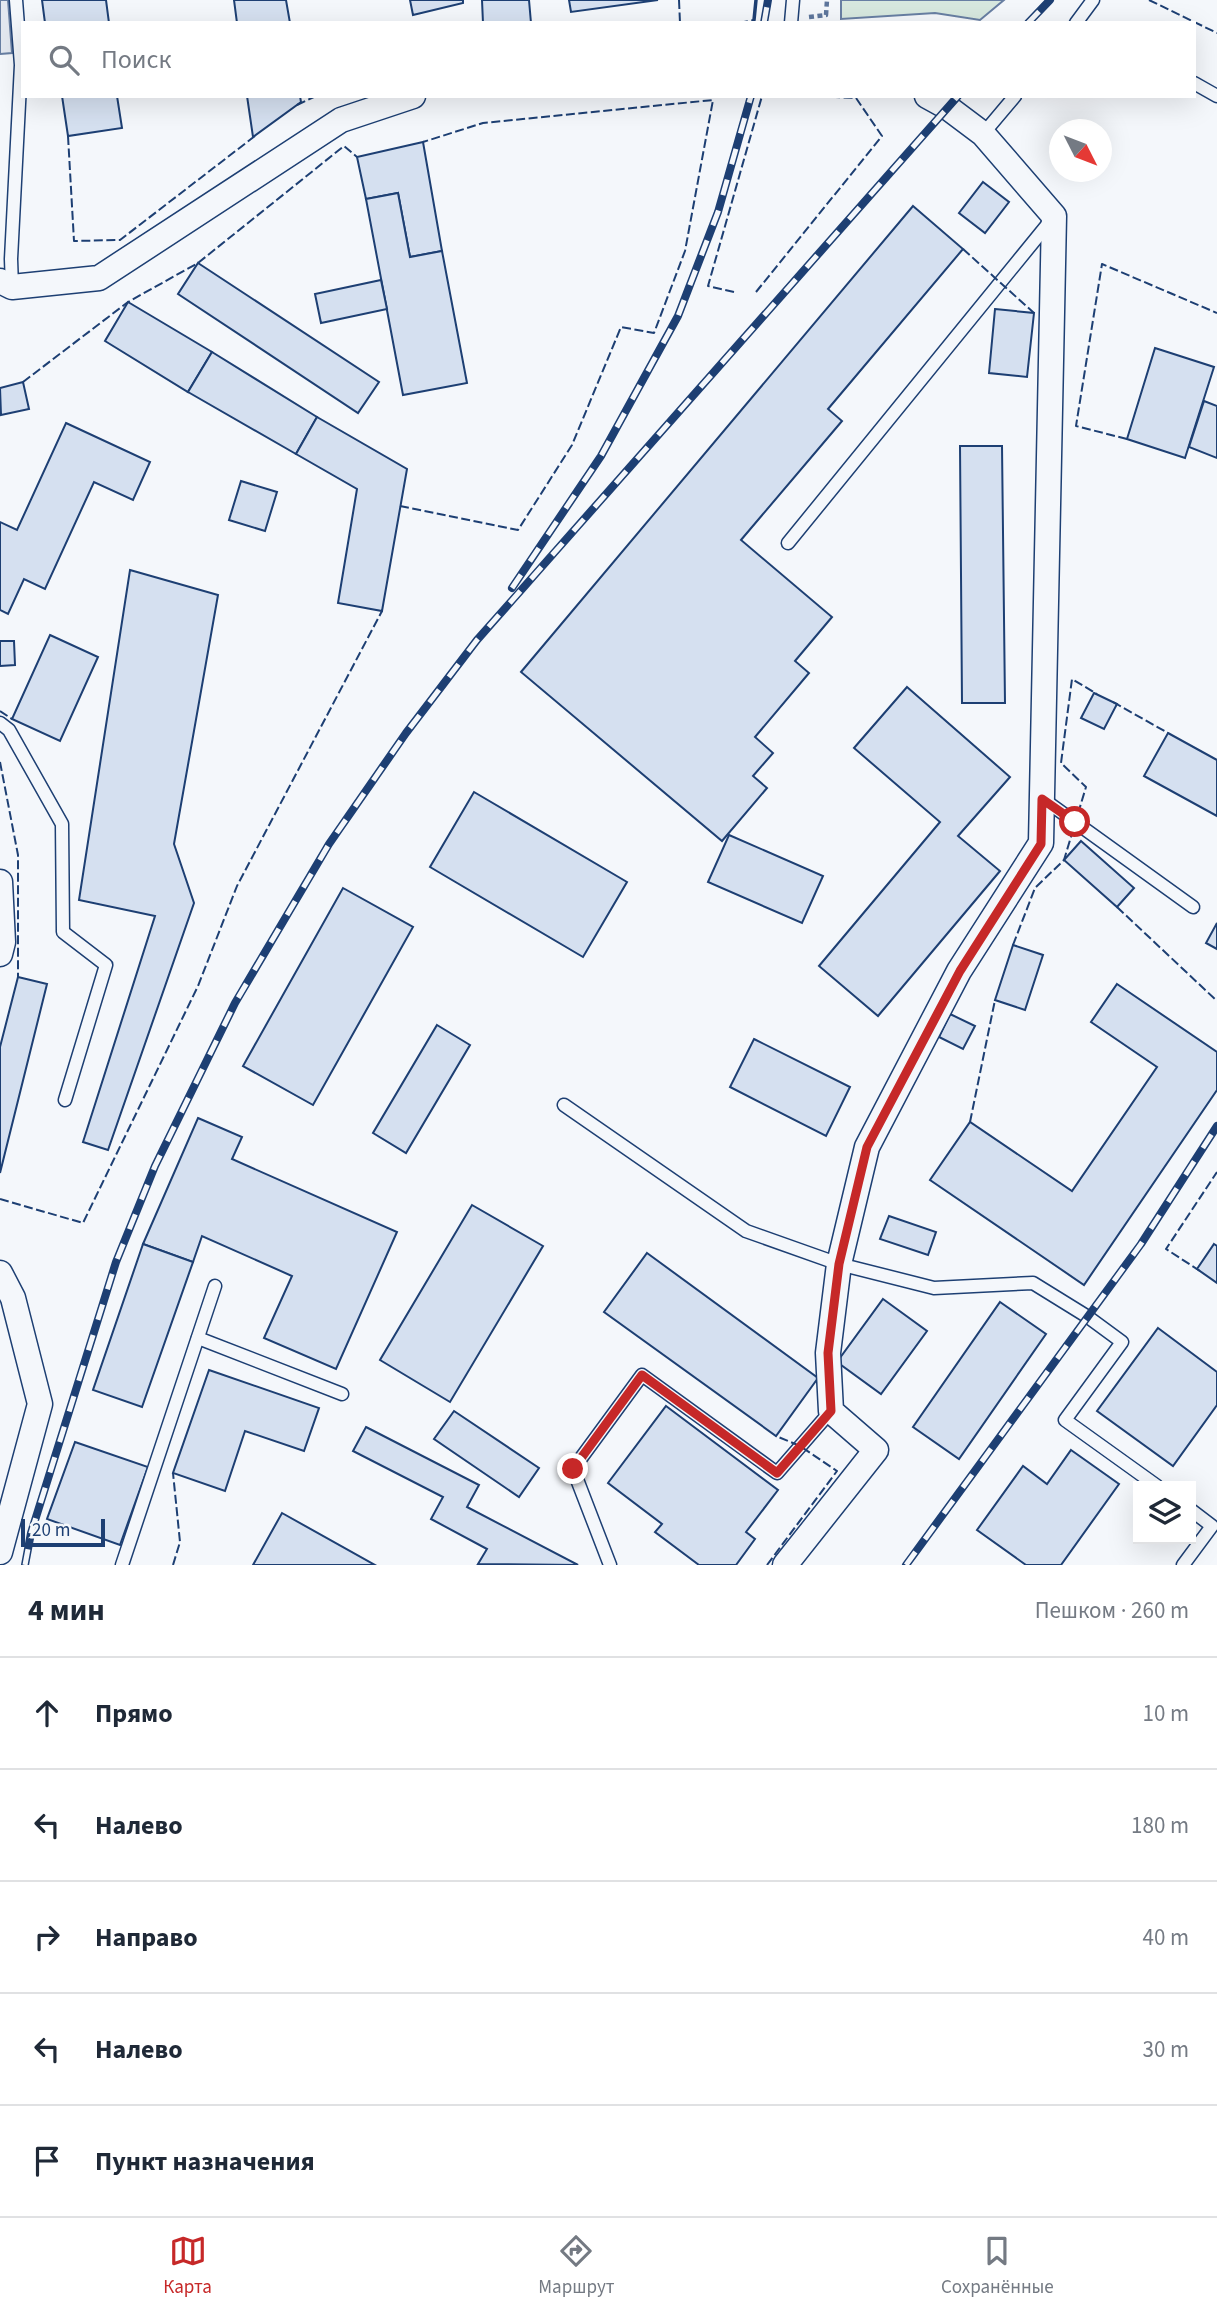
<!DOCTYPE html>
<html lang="ru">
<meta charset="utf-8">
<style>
:root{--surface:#fff;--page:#f2f2f3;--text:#1f2937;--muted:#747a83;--line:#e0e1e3;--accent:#c62828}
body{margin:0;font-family:"Source Sans 3",sans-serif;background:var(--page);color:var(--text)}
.controls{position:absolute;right:21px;bottom:21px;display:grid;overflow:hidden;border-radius:0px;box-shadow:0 7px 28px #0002}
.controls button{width:63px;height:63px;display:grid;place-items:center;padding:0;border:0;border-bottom:2px solid var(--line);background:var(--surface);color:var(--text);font:35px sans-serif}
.compass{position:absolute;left:1049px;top:119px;width:63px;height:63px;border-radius:50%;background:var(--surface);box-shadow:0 7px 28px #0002;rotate:132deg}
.scale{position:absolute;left:21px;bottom:18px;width:84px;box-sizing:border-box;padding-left:7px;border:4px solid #1d3f73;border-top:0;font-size:19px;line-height:24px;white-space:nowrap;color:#1d3f73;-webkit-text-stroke:5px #f4f7fb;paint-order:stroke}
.stop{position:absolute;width:21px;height:21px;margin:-16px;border:5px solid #c62828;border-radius:50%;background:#fff}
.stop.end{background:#c62828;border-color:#fff;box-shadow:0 2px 7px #0008}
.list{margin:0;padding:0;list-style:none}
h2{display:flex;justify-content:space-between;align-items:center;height:91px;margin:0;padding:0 28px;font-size:30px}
h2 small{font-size:23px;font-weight:400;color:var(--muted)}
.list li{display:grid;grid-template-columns:46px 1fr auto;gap:21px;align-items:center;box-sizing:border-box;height:112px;padding:0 28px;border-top:2px solid var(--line)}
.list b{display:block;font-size:26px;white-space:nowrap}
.list em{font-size:23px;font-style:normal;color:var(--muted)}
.icon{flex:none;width:38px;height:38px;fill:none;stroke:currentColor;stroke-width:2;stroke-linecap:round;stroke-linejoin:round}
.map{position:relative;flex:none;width:1217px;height:1565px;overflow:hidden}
.search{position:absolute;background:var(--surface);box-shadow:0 7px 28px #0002;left:21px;right:21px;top:21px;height:77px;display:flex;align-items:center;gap:18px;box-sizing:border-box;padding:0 24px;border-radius:0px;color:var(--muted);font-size:26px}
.sheet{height:651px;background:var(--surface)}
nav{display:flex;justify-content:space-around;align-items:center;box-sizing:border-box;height:98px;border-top:2px solid var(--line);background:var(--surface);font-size:19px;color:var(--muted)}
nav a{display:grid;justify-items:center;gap:4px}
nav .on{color:var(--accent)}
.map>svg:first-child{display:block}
</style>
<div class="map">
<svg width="1217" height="1565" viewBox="0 0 1217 1565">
<rect width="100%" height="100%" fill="#f4f7fb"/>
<path fill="#d7e8df" stroke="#687fa3" stroke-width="2" d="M841,0H1004L980,20L935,13L841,19Z"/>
<path fill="#e3e8f0" stroke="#687fa3" stroke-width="2" d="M0,0H8L12,53L0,54Z"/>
<g fill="#d5e0f0" stroke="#1d3f73" stroke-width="2">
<path d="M42,0H106L109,23H45Z"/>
<path d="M234,0H286L290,23H237Z"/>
<path d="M410,0H463V3L413,15Z"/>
<path d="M482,0H529L531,23H483Z"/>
<path d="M569,0H658L571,12Z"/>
<path d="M62,96H117L122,128L68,136Z"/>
<path d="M247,96H300L301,102L253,137Z"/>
<path d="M423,142L442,251L410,257L398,193L366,199L357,157Z"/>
<path d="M983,182L1009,202L985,233L959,213Z"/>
<path d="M398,193L410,257L442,251L467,383L403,395L366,199Z"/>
<path d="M913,206L963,249L828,409L842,421L741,540L832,617L795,661L809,673L755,737L773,753L753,776L767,788L722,841L521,672Z"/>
<path d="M198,263L379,382L358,413L178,294Z"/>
<path d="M381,280L387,309L321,323L315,294Z"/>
<path d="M128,302L212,352L188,392L105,341Z"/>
<path d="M995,309L1034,313L1027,377L989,373Z"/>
<path d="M1155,348L1214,367L1185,458L1127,439Z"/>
<path d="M212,352L317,417L296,454L188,392Z"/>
<path d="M23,382L29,409L1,415L0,388Z"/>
<path d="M1204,401L1217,406V458L1189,447Z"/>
<path d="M317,417L407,469L382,611L338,603L357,489L296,454Z"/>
<path d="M66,423L150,462L133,500L94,482L45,589L24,579L8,614L0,610V522L17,530Z"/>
<path d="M960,446H1002L1005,703H962Z"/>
<path d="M241,481L277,492L265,531L229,520Z"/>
<path d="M130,570L218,595L174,844L194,903L108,1150L83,1142L155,916L79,900Z"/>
<path d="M50,635L98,657L60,741L12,719Z"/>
<path d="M0,641H14L15,665L0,666Z"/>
<path d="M907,687L1010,777L958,836L1000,871L878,1016L819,966L940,822L854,748Z"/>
<path d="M1094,693L1117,704L1104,729L1081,718Z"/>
<path d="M1168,733L1217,760V816L1144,776Z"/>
<path d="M474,792L627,882L583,957L430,867Z"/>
<path d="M729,835L823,876L802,923L708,882Z"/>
<path d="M1081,841L1134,888L1117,907L1064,860Z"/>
<path d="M343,888L413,927L313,1105L243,1066Z"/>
<path d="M1217,923V949L1206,943Z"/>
<path d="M1013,945L1043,955L1025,1010L995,1000Z"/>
<path d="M18,977L47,984L0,1173V1047Z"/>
<path d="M1117,984L1217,1052V1090L1084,1285L930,1180L970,1122L1072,1191L1157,1067L1091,1022Z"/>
<path d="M950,1014L975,1026L963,1049L939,1037Z"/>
<path d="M437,1025L470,1045L406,1153L373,1133Z"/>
<path d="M754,1039L850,1087L826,1136L730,1087Z"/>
<path d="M198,1118L242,1137L232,1159L397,1232L336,1369L264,1338L292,1276L202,1236L193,1262L143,1244Z"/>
<path d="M472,1205L543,1246L450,1402L380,1360Z"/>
<path d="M889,1216L936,1232L928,1255L880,1239Z"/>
<path d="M143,1244L193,1262L142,1407L93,1390Z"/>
<path d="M1214,1244L1217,1246V1283L1197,1269Z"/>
<path d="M647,1253L818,1378L776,1436L604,1312Z"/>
<path d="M883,1299L927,1331L881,1394L837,1362Z"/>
<path d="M1000,1302L1046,1334L959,1459L913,1427Z"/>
<path d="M1158,1328L1217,1372V1405L1173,1466L1097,1411Z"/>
<path d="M209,1370L319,1408L304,1451L245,1431L225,1491L173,1473Z"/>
<path d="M666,1406L778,1490L746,1532L755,1539L736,1565H699L655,1532L662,1524L608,1483Z"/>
<path d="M454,1411L539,1468L519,1497L434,1439Z"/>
<path d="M366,1427L479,1485L467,1507L578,1565L478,1564L487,1549L431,1519L443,1497L353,1451Z"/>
<path d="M75,1442L148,1467L120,1545L47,1519Z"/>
<path d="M1071,1450L1119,1484L1061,1565H1026L977,1530L1023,1466L1047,1484Z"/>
<path d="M282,1513L375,1565H253Z"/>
</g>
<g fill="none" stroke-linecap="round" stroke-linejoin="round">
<g stroke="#1d3f73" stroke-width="15">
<g id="service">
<path d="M791,23L793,0"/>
<path d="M1076,23L1093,0"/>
<path d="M1194,83L1217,96"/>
<path d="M983,134L1015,96"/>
<path d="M12,287L11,259L21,65L16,0"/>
<path d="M788,543L1052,219"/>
<path d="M0,723L9,730L62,824L63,932L106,965L65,1100"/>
<path d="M1043,799L1193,907"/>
<path d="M564,1105L746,1231L839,1264L934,1288L1033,1283L1088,1317L1122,1342L1065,1420L1157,1486"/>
<path d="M198,1338L342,1394"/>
<path d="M122,1565L215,1286"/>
<path d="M610,1565L573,1469L642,1375L777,1473L831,1411"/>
<path d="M1183,1565L1212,1526L1191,1510"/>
</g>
</g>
<g stroke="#1d3f73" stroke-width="27">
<g id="minor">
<path d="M0,281L12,287L99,278L341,120L413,96"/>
<path d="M0,882L3,942L0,954"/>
<path d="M0,1273L13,1298L40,1404L0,1552"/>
<path d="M785,1565L876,1450L831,1411L828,1353L839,1264L867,1147L959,971L1041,843L1054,216L983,134L947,107L927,96"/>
</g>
</g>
<path stroke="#5e769c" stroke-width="4.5" stroke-dasharray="5 3.5" stroke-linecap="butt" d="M809,17L826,15L827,0"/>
<use href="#service" stroke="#f4f7fb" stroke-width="12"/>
<use href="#minor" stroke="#f4f7fb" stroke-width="24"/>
<g stroke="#1d3f73" stroke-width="8">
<g id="rail">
<path d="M764,23L768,0"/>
<path d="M1028,23L1050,0"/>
<path d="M512,588L601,456L678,316L718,212L751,96"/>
<path d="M25,1565L31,1533L116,1262L155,1166L235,1003L329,844L406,733L477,640L958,96"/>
<path d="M906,1565L1141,1244L1217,1126"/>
</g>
</g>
<use href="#rail" stroke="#f4f7fb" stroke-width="5" stroke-dasharray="16" stroke-linecap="butt"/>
<g stroke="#1d3f73" stroke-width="2" stroke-dasharray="9 3.5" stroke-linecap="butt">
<path d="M679,0L680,23"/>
<path d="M1149,0L1217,33"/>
<path d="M739,23L754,20"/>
<path d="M297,105L316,96"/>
<path d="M68,136L74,241L120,240L255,136"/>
<path d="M963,249L1034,313"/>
<path d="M734,292L708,286L762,96"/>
<path d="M756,292L882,136L856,98L813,96"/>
<path d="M23,382L128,302L198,263L344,146L357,157"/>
<path d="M1127,439L1076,426L1102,264L1217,313"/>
<path d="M400,506L518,530L572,445L621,327L654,333L685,251L713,100L483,123L423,142"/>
<path d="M1113,702L1168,733"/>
<path d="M0,711L12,719"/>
<path d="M0,762L18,855V977"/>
<path d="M1117,907L1217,1001"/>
<path d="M1013,945L1035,888L1064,860L1086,787L1061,763L1072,679L1097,694"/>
<path d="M970,1122L995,1000"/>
<path d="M0,1199L83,1223L198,986L237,886L382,611"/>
<path d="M1200,1271L1166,1249L1217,1172"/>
<path d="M173,1565L180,1542L173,1473"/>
<path d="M767,1565L837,1471L800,1446L776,1436"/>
</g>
<path stroke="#1d3f73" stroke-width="3.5" d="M754,20L756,0"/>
</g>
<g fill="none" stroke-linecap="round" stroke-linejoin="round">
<path stroke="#c62828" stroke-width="9" d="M573,1469L642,1375L777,1473L831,1411L828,1353L839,1264L867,1147L960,971L1041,844L1042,799L1075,822"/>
</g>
</svg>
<div class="controls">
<button><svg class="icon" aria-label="layers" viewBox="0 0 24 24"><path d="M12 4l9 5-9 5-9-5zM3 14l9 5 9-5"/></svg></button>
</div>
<svg class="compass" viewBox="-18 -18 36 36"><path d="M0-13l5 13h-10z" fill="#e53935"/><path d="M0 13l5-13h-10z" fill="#747a83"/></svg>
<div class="scale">20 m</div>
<div class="stop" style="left:1075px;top:822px"></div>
<div class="stop end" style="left:573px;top:1469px"></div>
<div class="search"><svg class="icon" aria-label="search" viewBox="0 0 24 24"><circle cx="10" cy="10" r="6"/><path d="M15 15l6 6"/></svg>Поиск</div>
</div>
<section class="sheet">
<h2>4 мин<small>Пешком · 260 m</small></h2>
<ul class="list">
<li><svg class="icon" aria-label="ahead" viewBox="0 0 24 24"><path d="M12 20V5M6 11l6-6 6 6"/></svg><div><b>Прямо</b></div><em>10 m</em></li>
<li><svg class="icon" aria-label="left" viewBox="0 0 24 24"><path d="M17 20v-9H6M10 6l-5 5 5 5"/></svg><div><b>Налево</b></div><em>180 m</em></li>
<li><svg class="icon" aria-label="right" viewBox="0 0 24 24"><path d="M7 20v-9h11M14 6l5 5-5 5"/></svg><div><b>Направо</b></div><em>40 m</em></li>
<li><svg class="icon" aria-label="left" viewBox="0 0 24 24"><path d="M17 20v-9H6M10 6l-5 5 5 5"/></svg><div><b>Налево</b></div><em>30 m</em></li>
<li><svg class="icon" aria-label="arrive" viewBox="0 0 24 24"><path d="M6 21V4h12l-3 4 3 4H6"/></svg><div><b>Пункт назначения</b></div></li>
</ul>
</section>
<nav>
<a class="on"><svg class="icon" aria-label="map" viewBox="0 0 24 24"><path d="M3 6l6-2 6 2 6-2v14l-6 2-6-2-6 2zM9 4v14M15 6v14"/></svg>Карта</a>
<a><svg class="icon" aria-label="directions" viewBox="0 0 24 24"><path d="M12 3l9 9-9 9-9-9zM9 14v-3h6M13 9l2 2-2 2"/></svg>Маршрут</a>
<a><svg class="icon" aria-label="saved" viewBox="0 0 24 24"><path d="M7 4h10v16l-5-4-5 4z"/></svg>Сохранённые</a>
</nav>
